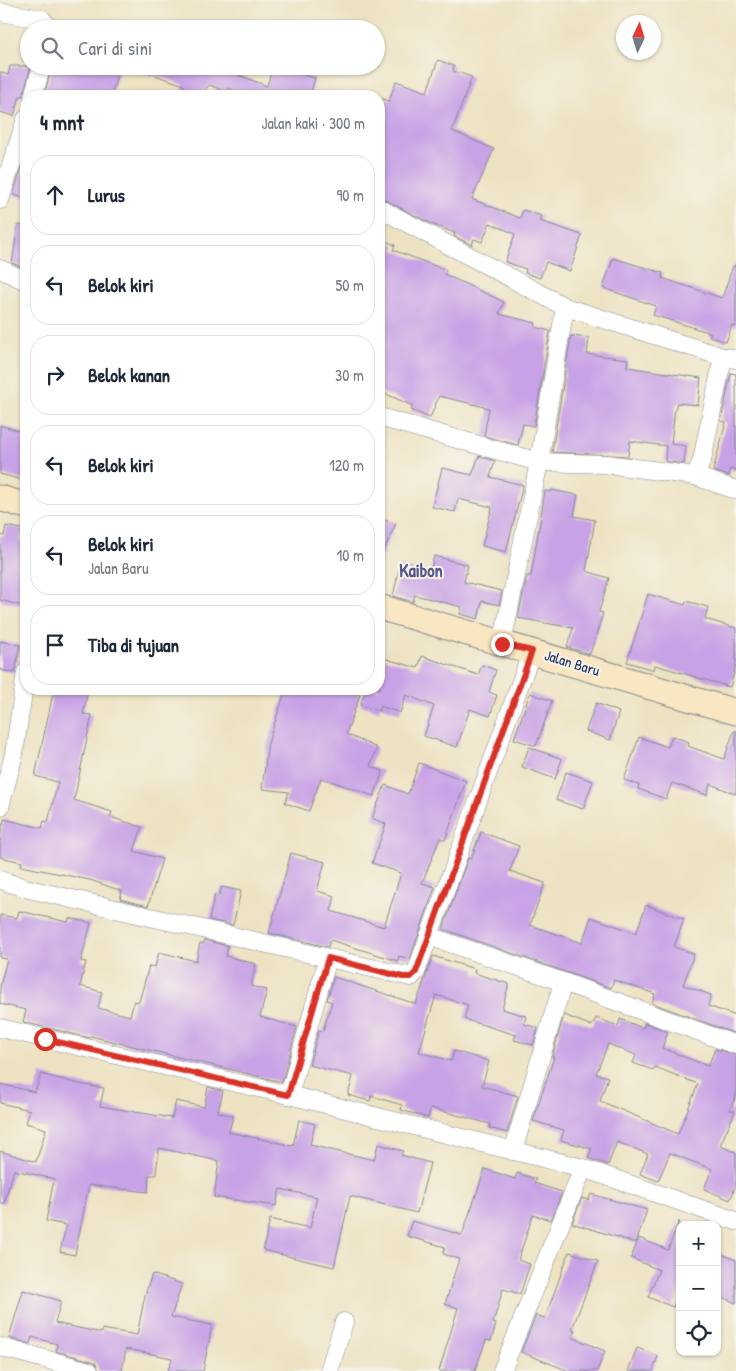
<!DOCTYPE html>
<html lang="id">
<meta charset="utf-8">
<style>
:root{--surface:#fff;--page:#f6f6f7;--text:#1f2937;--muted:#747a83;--line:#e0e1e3}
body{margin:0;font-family:"Patrick Hand",sans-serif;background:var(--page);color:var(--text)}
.controls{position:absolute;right:15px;bottom:15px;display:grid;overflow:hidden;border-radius:10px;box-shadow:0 1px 4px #0004}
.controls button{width:45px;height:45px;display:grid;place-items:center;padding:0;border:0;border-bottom:1px solid var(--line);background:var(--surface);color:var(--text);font:25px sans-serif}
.compass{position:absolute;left:616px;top:15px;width:45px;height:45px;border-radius:50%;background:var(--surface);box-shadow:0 1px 4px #0004;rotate:4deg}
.stop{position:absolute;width:15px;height:15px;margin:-11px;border:4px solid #d93025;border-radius:50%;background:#fff}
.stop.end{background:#d93025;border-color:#fff;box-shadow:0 1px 5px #0008}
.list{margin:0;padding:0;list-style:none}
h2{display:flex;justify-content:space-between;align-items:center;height:65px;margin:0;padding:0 20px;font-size:21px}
h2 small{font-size:16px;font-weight:400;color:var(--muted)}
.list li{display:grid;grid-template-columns:32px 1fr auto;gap:15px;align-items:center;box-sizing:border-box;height:80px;margin:0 10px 10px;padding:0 10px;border:1px solid var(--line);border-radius:20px}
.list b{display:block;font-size:19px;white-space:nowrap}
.list p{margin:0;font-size:16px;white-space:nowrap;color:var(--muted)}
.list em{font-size:16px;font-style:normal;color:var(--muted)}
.icon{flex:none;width:28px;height:28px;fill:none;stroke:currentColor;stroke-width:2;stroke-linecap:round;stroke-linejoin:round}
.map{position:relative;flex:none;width:736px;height:1371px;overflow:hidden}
.search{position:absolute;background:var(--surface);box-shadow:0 1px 4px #0004;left:20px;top:20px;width:365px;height:55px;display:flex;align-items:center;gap:12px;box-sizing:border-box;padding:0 18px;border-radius:28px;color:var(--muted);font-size:19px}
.panel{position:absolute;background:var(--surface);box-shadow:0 1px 4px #0004;left:20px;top:90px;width:365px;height:605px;border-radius:20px}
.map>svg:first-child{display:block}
</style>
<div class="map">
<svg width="736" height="1371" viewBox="0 0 736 1371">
<rect width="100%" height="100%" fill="#f7f3e8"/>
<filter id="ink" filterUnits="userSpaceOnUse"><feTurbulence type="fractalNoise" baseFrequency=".02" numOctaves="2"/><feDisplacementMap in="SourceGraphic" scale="10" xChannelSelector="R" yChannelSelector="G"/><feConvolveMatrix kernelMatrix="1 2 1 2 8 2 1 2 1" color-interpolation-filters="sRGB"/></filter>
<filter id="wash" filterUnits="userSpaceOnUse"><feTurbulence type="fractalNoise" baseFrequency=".0096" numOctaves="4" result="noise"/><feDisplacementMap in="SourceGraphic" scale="20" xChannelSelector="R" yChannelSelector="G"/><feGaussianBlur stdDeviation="1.12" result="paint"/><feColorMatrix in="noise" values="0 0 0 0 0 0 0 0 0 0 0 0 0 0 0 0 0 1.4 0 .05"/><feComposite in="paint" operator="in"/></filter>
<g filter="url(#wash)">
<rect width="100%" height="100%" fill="#ede3c3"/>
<g id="blocks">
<g fill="#c8a2e6" fill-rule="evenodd">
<path d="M438,60L454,66L453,71L472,77L452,131L494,149L472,199L520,218L523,210L542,216L540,221L582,235L570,271L546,262L540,278L525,273L526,269L505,262L515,234L490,223L482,242L474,239L472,245L454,236L455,233L434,225L379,197V98L389,101L396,81L427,92Z"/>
<path d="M10,66H31L23,96H20L14,116L0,112V72L8,75Z"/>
<path d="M52,66H120L111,96H44Z"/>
<path d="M137,66H236L234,73L267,86L273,66H305L303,75L315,78L310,96H249L228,88L227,92L209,85L200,96H180L184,85L137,69Z"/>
<path d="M26,153V198L13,195Z"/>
<path d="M18,225L26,226V269L12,263Z"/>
<path d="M379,238L395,245L393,250L446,270L444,274L504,302L499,314L536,323L535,327L550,331L534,426L523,424L518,445L484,436L489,408L439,396L430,418L411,410L413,406L379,391Z"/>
<path d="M613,258L663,273L662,278L722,298L733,266H736V327L732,325L726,342L709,336L711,333L653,315L656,306L603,288Z"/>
<path d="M571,336L589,338L587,354L628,359L627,367L701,378L698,405L677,403L675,409L671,444L686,446L684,464L665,461L666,446L630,441L628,456L552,452Z"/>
<path d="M731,373L736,374V471L730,469L729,476L713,471L726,422L721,421Z"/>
<path d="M0,425L26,433V481L0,474Z"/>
<path d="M479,456L495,461L490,477L523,485L506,552L482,546L492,507L458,499L455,512L432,507L442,468L472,475Z"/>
<path d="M551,490L578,495L574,516L595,520L586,571L609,578L599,612L603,613L590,654L567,647L573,628L518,618L527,576H531L545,491L551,492Z"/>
<path d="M379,519L396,523L379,562Z"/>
<path d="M6,526L22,529L20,542L26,543V607L0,600V535L4,536Z"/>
<path d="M434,556L468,565L464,582L502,591L499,605L482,601L478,619L460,614L462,607L415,595L413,602L393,596L400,566L430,573Z"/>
<path d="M648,594L685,605L686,601L708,607L705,619L736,628V666L730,687L655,665L654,670L627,662Z"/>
<path d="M0,641L20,645L15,673L0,670Z"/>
<path d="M422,656L478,675L482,665L496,670L489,692L497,695L490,716L470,709L457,747L424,736L434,706L406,695L400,713L380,706L379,711L360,705L366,689H379V657L418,668Z"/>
<path d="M54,689L88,691L83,714L92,715L74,800L112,812L110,817L142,827L134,851L162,859L148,906L120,899L122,891L90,880L21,866L22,862L0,857V837L4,819L42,828L44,821L48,822L58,782L35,776Z"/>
<path d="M286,689H341L360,695L346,734L377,748L370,766L383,771L374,796L321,778L309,811L285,803L289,792L262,789L268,743Z"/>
<path d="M530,693L552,701L536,746L514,739Z"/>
<path d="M596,703L619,712L610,740L586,731Z"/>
<path d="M734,731H736V794L710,784L707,795L672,783L666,799L638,789L639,785L624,780L639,737L668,747L672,736L689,742L688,746L724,759Z"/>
<path d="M529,747L562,759L555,779L522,767Z"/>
<path d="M419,763L466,781L445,840L440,838L422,883L435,887L410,959L399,956L398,961L330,940L328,947L269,933L291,853L325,862L317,891L335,896L331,911L384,927L401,873L372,863L386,824L372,818L385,785L408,794Z"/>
<path d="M566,772L593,781L583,809L556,800Z"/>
<path d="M481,832L519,846L510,871L545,883L530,925L582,943L591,917L636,933L646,905L684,919L674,947L694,954L683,985L711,995L708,1006L736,1016V1034L652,1003L655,994L614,980L611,988L443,929L468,858L471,859Z"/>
<path d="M222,887L241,891L233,925L209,920L215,894L219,895Z"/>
<path d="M19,911L68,922L69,918L91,923L81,961L86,962L80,986L102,992L98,1008L130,1016L134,1001L139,1002L149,966L155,967L159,952L196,961L200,943L203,944L204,940L228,946L226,956L256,964L251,986L267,990L260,1017L297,1027L282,1082L90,1036V1038L23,1022L26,1010L0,1004V986L7,959L0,958V915L17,918Z"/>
<path d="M433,956L475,969L474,973L509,984L502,1009L526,1016L524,1024L538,1028L533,1045L514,1040L516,1035L464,1019L468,1005L436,995L419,1052L451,1061L454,1051L489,1061L482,1086L518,1096L507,1133L489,1128L490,1124L431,1108L428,1118L401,1110L402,1105L371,1096L370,1101L348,1095L353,1076L309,1065L319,1030L323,1031L332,1002L327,1000L334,977L416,1004Z"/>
<path d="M564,1015L592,1026L596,1018L618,1026L620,1019L643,1028L645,1023L668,1032L662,1048L708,1066L715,1049L736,1055V1096L730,1110L735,1111L720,1146L736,1152V1185L730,1200L704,1189L712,1169L670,1153L658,1181L640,1174L648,1154L617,1142L608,1165L588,1158L592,1149L561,1140L564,1130L533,1121L554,1057H552ZM608,1044L636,1055L633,1063L653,1070L655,1067L698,1084L678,1134L600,1101L608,1077L596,1074Z"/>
<path d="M41,1074L79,1084L104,1088L100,1106L172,1118L176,1101L204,1107L208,1087L223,1091L218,1112L233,1116L229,1132L293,1146L299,1120L315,1124L310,1145L374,1160L378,1144L403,1151L401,1155L430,1163L417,1213L350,1196L334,1267L303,1260L263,1250L270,1219L310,1228L317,1197L280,1189L276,1206L214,1197L219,1161L159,1148L156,1175H149L148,1192L89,1185L75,1255L60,1252L66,1225L46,1221L54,1179L14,1170L4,1203H0V1151L36,1162L46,1129L26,1123L30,1110L0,1103V1084L35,1092Z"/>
<path d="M485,1169L515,1179L517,1173L536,1179L534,1183L562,1192L551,1220L533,1215L518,1260L530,1264L520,1294L503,1289L493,1323L496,1324L491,1341L486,1340L475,1371H439L458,1308L445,1304L459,1259L443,1254L445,1247L407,1236L412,1221L462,1235Z"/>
<path d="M591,1194L647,1210L636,1243L572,1223L582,1198L589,1200Z"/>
<path d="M679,1221L680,1290L673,1307L648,1297L659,1270L631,1258L639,1238L668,1250Z"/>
<path d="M569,1252L598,1261L572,1329L575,1330L572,1337L605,1351L597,1371H569L521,1352L536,1315L545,1318Z"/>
<path d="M717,1252L736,1260V1303L717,1295Z"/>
<path d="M152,1274L182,1284L171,1317L212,1325L203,1371H168L172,1358L126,1349L122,1371H99L96,1363L92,1361L56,1351L57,1344L32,1337L30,1344L9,1338L23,1290L61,1301L55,1323L102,1333V1329L137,1335L145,1295Z"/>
<path d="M637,1348L658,1356L653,1371H628Z"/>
</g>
</g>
</g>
<g filter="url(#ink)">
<use href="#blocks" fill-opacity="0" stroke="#848990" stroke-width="1"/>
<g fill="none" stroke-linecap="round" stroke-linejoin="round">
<g stroke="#848990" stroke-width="19">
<g id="street">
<path d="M0,12L42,19L50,29"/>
<path d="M33,96L42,66"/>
<path d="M0,200L26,119"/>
<path d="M379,208L565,307L723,357L736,359"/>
<path d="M0,269L26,281"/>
<path d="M379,417L539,462L607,464L695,476L736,490"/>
<path d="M695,476L702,460L723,357"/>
<path d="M502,644L539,462L565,307"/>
<path d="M0,807L14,754L26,672"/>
<path d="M0,880L29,889L411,977L416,972L532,651"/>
<path d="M429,936L563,982L513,1151"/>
<path d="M563,982L736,1045"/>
<path d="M0,1028L289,1095L583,1168L736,1221"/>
<path d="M289,1095L328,958"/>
<path d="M0,1347L89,1371"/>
<path d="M329,1371L344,1322"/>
<path d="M502,1371L583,1168"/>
</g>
</g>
<g stroke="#848990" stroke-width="27">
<g id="secondary">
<path d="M0,498L26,506"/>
<path d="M379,607L736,712"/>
</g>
</g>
<use href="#street" stroke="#fff" stroke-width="18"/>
<use href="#secondary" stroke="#f9e7c3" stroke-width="25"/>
</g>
</g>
<g fill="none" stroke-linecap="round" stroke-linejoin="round" filter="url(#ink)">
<path stroke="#d93025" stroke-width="6" d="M45,1039L288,1095L328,958L403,977H411L416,972L532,651L502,644"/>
</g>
<g text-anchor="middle" stroke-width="4" stroke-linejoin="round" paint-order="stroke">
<g font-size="15" fill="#1b2f5e" stroke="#f7f3e8">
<text transform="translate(572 663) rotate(17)" y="5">Jalan Baru</text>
</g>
<g font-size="18" font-weight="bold" fill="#58578e" stroke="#f7f3e8">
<text x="421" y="577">Kaibon</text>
</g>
</g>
</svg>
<div class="controls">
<button>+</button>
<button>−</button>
<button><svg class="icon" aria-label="locate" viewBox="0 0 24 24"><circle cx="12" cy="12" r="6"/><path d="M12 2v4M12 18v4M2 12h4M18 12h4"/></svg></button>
</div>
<svg class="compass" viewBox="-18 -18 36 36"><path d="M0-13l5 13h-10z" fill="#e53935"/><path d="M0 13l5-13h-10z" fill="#747a83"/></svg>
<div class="stop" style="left:45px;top:1039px"></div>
<div class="stop end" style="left:502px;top:644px"></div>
<div class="search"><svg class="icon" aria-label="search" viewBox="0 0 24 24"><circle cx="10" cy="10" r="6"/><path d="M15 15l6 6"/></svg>Cari di sini</div>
<section class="panel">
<h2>4 mnt<small>Jalan kaki · 300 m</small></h2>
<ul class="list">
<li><svg class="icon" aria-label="ahead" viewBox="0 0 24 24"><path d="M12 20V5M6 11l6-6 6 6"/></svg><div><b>Lurus</b></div><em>90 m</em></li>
<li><svg class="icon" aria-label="left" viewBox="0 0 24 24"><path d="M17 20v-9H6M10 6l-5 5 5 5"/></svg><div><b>Belok kiri</b></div><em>50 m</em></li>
<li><svg class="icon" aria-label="right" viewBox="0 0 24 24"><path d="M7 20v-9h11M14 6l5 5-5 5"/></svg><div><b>Belok kanan</b></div><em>30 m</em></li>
<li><svg class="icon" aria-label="left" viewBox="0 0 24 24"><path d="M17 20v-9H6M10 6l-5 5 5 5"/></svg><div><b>Belok kiri</b></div><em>120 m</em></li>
<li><svg class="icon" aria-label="left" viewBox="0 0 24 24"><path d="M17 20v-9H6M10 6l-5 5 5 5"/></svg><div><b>Belok kiri</b><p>Jalan Baru</p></div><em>10 m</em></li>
<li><svg class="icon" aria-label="arrive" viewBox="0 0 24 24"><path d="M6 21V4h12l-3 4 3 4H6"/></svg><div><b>Tiba di tujuan</b></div></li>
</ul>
</section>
</div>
